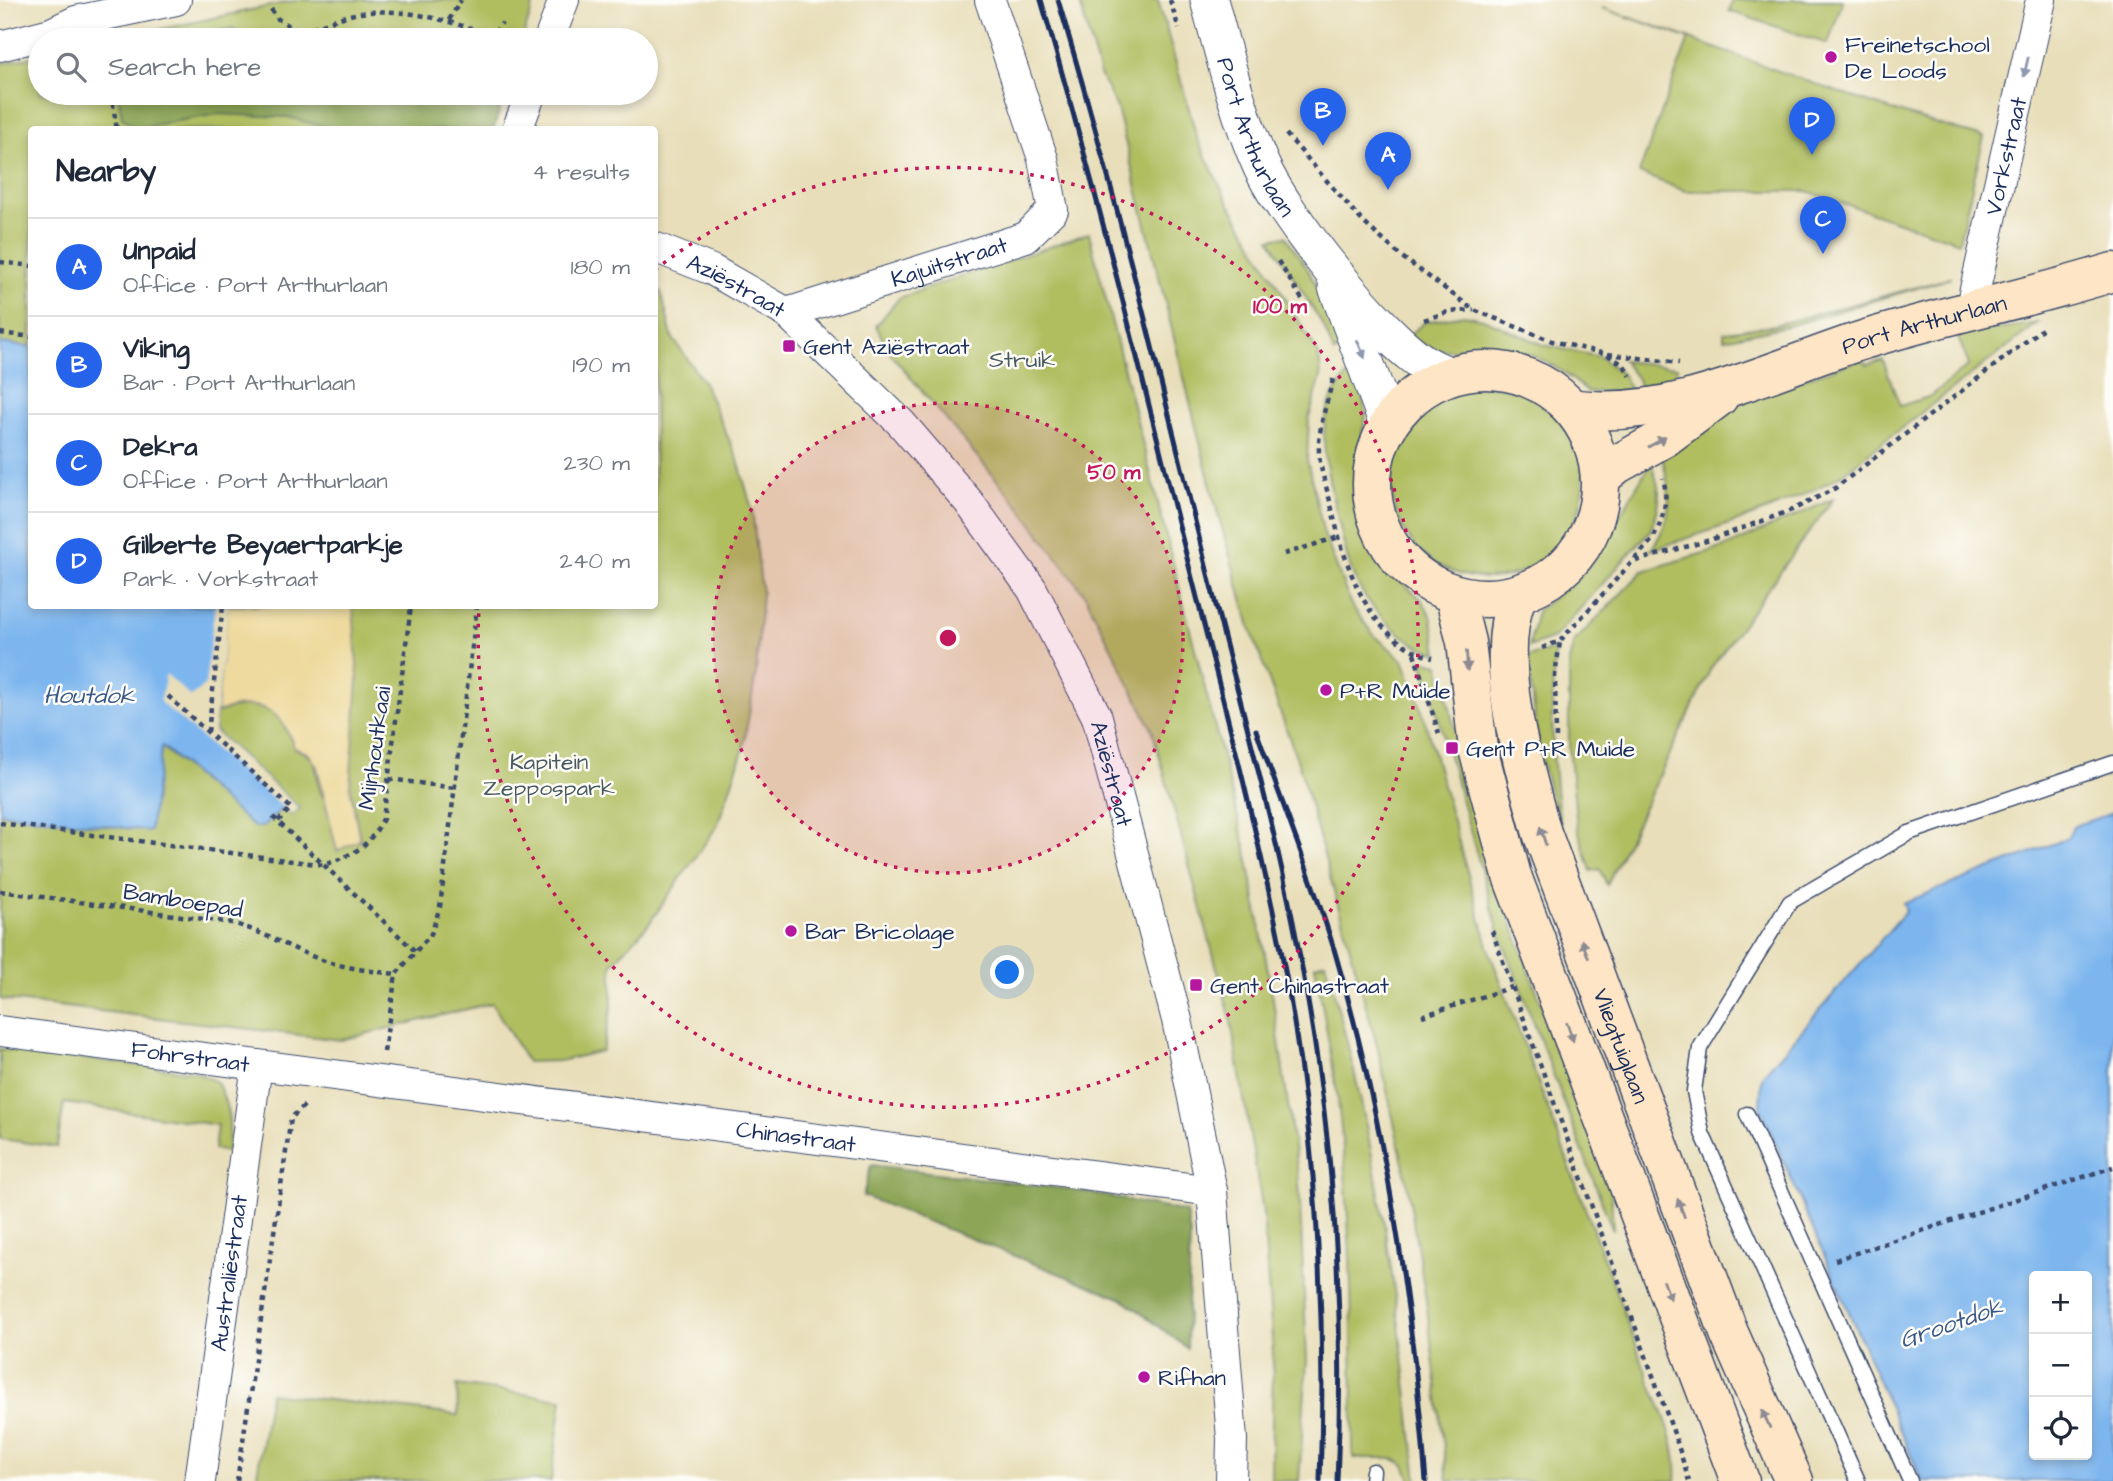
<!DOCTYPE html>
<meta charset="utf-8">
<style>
:root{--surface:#fff;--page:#f2f2f3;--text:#1f2937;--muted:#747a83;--line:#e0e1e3;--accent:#2563eb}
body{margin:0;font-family:"Architects Daughter",sans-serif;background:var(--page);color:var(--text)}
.controls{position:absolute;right:21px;bottom:21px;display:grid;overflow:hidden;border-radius:7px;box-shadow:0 4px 10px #0003}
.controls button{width:63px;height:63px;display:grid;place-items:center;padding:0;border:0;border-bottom:2px solid var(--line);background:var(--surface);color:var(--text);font:35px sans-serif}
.you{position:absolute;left:1008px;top:973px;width:24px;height:24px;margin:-18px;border:5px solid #fff;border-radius:50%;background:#1a73e8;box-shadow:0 0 0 10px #1a73e833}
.badge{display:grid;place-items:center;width:46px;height:46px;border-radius:50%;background:var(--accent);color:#fff;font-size:23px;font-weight:700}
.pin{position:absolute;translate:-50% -58px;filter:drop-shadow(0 2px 4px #0008)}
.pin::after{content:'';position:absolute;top:37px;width:24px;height:21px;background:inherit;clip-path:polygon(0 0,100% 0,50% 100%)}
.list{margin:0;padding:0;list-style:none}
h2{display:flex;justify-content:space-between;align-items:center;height:91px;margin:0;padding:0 28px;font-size:30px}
h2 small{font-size:23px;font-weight:400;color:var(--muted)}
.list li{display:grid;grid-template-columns:46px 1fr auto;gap:21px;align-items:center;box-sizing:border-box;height:98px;padding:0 28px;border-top:2px solid var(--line)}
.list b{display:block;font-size:26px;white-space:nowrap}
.list p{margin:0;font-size:23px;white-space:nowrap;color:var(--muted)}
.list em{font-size:23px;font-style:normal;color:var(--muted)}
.icon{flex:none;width:38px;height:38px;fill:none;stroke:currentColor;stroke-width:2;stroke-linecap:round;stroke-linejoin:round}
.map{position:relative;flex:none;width:2113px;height:1481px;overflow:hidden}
.search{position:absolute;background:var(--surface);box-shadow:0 4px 10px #0003;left:28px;top:28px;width:630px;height:77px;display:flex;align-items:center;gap:18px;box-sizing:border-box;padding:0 24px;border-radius:38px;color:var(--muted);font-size:26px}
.panel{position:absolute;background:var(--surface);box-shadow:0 4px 10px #0003;left:28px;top:126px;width:630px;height:483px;border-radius:7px}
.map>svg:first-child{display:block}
</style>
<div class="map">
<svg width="2113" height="1481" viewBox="0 0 2113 1481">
<rect width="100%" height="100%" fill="#fdfcf7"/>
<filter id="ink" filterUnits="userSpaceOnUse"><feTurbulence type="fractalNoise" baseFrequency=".0143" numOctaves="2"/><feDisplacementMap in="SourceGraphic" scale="14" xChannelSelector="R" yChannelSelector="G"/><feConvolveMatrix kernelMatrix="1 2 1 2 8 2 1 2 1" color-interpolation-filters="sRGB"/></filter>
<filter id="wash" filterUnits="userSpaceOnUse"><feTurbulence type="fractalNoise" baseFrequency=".00686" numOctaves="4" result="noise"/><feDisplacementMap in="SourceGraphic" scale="28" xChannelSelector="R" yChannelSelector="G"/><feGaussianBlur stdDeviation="1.57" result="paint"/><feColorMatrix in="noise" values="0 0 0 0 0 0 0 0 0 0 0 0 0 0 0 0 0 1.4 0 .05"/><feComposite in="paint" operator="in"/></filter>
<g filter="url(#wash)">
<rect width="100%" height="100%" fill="#e8deb9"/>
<g fill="#b0be60" stroke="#66765f" stroke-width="2">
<path d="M298,0H535L522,40H110Z"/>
<path d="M1079,0H1158L1198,141L1226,198L1319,355L1321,377L1309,418L1307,460L1324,534L1351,605L1374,635L1403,660L1421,707L1490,953L1649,1380C1663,1413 1679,1445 1676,1481H1448L1426,1300L1406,1177L1378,1049L1299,765L1250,627L1215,503L1117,108L1100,75Z"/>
<path d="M1733,0H1843L1828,44L1729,11Z"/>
<path d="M1602,8C1729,51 1854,103 1984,137L1959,242L1807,191H1685L1639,173L1689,38Z"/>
<path d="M40,55V93H505L493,129L32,130L31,347L0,343V64Z"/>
<path d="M1089,233L1246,849L1273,999L1299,1182L1307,1360L1299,1481H1271L1273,1354L1263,1212L1230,1016L1152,729L1085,595L1018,505L890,353L876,326L899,298Z"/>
<path d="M1286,236L1307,268L1348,346L1334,353L1324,327L1270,239Z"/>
<path d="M1951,278L1792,325L1724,339V332L1775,325Z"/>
<path d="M655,289L661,292L672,337L704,383L738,460L752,510L762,593L756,673L743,750L717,826L648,925L612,964V1007L602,1051L560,1061L527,1062L492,1003L341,1040L0,999V813L150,831L161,746L254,827L283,807L299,808L214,731V714C254,697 281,705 294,748C326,759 311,775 323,797C332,812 348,826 360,840L350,787L353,606H654Z"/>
<path d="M1464,315L1483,319L1544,345L1600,357L1623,375L1631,392H1588C1559,367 1531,348 1492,348C1456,348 1441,359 1409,335L1425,322Z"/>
<path d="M2038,323L1838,477C1779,510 1715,529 1651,550C1675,515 1671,493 1661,453L1752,396L1862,359L1867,365L1883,360L1900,406L1931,396L1969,365L1957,335Z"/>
<path d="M1623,361L1677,367L1673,384L1641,391L1637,379Z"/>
<path d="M1356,369L1366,413L1354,477L1363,528L1369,544L1387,569L1422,600L1431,616L1438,653C1408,646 1377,617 1361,590C1349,572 1344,544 1339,523C1327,472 1306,406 1356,369Z"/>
<circle cx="1487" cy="482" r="96"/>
<path d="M1651,462C1661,492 1663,502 1650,531L1554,638L1529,647L1537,611L1578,578L1595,558Z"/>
<path d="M1833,499L1711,668L1607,885L1600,869L1591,871L1577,826L1569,748V661L1574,642L1643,571L1728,546Z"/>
<path d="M1555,649C1549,712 1553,770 1561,833L1539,751L1528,657Z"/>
<path d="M1422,660L1439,664L1484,848L1611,1192L1613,1231L1498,929Z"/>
<path d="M1325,962C1376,1131 1399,1306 1417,1481H1411L1405,1465L1392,1458H1353C1353,1340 1352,1219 1338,1101C1332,1056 1323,1010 1315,965Z"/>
<path d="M0,1049L195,1072L217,1082C229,1106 232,1126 227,1152L214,1149L217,1125L64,1103L57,1147L0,1139Z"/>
<path d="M457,1385L562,1399L551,1481H256L270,1393L458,1415Z"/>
</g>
<g fill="#8ca556" stroke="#546a5a" stroke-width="2">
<path d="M233,28L242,40H184Z"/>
<path d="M118,93H505L493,130L332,129L288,117L218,114L137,128L122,118Z"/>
<path d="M871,1165L1075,1190L1186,1212L1190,1235L1187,1348L1123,1299L863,1196Z"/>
</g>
<path fill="#eeda9e" stroke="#84847e" stroke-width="2" d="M228,606H353L358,680L350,787L360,840L337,851L317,767L308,753L294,748C281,705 254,697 214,714Z"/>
<g fill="#7db6ee" stroke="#4c72a6" stroke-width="2" fill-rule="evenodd">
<path d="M0,343L31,347L32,606H228L214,731L299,808L292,815L283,807L263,827H254L162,746L150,831L0,813Z"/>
<path d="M2113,813V1481H1922L1760,1107L1762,1076L1906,911L1903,903L2068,838L2073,826ZM2034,1276H2087V1455H2034Z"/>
</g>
<path fill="#e8deb9" d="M215,606H229L214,731L299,808L292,815L160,702L166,674L191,697L205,685Z"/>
</g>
<g filter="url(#ink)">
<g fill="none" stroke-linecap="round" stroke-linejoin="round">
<g stroke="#3a496c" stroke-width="17">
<g id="service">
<path d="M1747,1114L1910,1481"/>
<path d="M1372,1481L1373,1471"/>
<path d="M1858,1481L1702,1133L1694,1091L1700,1048L1790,902L1909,833L2113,763"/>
</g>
</g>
<g stroke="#3a496c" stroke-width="32">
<g id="minor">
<path d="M549,40L564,0"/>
<path d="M0,46L51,33L76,21L176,0"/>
<path d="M517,130L531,93"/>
<path id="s1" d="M654,247L712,270L787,313L901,423L968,501L1032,589L1097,717L1177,1020L1212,1191L1232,1439L1231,1481"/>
<path id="s2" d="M1970,311L2041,0"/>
<path id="s3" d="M787,313L1026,237L1053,210L1043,159L990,0"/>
<path id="s4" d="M0,1031L1212,1191"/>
<path id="s5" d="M200,1481L257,1065"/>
</g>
</g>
<g stroke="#3a496c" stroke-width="39">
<g id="tertiary">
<path id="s6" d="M1209,0C1224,54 1237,111 1260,163C1282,214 1378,335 1425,364C1432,368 1441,372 1449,376"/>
<path d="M1337,287L1388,424"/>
</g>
</g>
<g stroke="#3a496c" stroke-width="41">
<g id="secondary">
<circle cx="1486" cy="484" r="114"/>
<path id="s7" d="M1577,409C1674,420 1770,370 1860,341C1944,315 2030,298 2113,272"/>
<path d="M1600,478L1616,465L1664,438L1719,397"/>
<path d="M1454,594L1466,642L1478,749L1512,876L1740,1481"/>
<path id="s8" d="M1517,596C1492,663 1523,765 1542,833L1729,1333L1794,1481"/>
</g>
</g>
<g stroke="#3a496c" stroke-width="4.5" stroke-dasharray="5 5" stroke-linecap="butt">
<path d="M1170,0L1179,29"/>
<path d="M271,9L278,19L298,31C319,27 339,16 360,13C406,7 450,21 492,36L502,23"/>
<path d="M449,20L461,0"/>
<path d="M111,93L117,130"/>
<path d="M1286,134L1363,222L1402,257L1474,310L1552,341L1606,354L1624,365L1630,376"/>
<path d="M1278,261L1305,304"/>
<path d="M0,262L32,266"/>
<path d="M1424,320L1448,312L1474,310"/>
<path d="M0,333L32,337"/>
<path d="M1608,354L1679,363"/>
<path d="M1333,379C1327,404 1318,426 1319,453C1320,470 1327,488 1331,505C1345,565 1366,639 1433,658"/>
<path d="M1284,554L1339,537"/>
<path d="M1636,561L1710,540L1792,510L1834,489L2042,329"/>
<path d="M1542,648L1560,641L1653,539C1663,519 1669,500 1663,478"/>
<path d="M1414,653L1439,734"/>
<path d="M168,696L291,808L278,821"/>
<path d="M208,732L223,606"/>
<path d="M1556,738L1555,675L1560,642"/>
<path d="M389,779L455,788"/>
<path d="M273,817L415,951"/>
<path d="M0,823L324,865C355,853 367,849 383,819L411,606"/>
<path d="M0,891L232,923C263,932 290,948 319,959C344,968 370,971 396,974"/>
<path d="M1492,931L1677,1442L1689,1481"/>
<path d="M1422,1016L1512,987"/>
<path d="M384,1052L396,974L431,934L440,907L477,606"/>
<path d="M1835,1260L2113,1167"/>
<path d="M237,1481L291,1118L307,1103"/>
</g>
<use href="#service" stroke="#fff" stroke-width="14"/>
<use href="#minor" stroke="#fff" stroke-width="30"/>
<use href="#tertiary" stroke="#fff" stroke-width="37"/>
<use href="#secondary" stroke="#fee5c5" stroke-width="38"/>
<g stroke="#1b2f5e" stroke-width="5">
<path d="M1041,0C1096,187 1142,377 1189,566C1221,692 1254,817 1280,944C1315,1121 1327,1301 1320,1481"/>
<path d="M1058,0C1115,190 1161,382 1208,574C1243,714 1283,854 1307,996C1335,1156 1345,1319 1337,1481"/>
<path d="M1256,730C1282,803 1311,875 1334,949C1385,1121 1412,1303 1426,1481"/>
</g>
</g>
<defs><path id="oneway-solid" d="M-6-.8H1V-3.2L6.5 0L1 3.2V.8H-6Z" transform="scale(1.75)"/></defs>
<g fill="#8d97ae">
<use href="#oneway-solid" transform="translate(2026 67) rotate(103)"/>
<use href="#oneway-solid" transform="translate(1361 349) rotate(67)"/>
</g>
<g fill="#8c8a92">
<use href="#oneway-solid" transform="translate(1657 442) rotate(-30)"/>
<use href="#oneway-solid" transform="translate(1467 661) rotate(87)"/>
<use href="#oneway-solid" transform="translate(1543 836) rotate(-108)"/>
<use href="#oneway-solid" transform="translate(1585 949) rotate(-111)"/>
<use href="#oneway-solid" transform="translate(1570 1032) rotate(70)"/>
<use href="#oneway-solid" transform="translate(1681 1208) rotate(-111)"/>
<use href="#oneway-solid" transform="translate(1667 1290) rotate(69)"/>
<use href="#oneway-solid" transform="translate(1766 1419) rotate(-114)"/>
</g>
</g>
<circle cx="948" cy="638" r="235" fill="#c2185b" fill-opacity=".12"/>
<g fill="none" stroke="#c2185b" stroke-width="3.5" stroke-dasharray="3.5 7">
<circle cx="948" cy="638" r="235"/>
<path d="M655 270A470 470 0 1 1 479 609"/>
</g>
<g fill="#b5179e" stroke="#fdfcf7" stroke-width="2.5">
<circle cx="1831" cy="57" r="7"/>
<rect x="782" y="339" width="14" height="14" rx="3.5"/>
<circle cx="1326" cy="690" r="7"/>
<rect x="1445" y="741" width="14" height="14" rx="3.5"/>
<circle cx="791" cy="931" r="7"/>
<rect x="1189" y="978" width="14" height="14" rx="3.5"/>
<circle cx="1144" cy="1377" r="7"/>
</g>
<g text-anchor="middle" stroke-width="5" stroke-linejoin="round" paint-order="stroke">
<g font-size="23" fill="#1b2f5e" stroke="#fdfcf7" text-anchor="start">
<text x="1845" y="52">Freinetschool<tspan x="1845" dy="26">De Loods</tspan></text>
<text x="803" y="354">Gent Aziëstraat</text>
<text x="1340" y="698">P+R Muide</text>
<text x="1466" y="756">Gent P+R Muide</text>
<text x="805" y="939">Bar Bricolage</text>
<text x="1210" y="993">Gent Chinastraat</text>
<text x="1158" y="1385">Rifhan</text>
</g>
<g font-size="23" fill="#1b2f5e" stroke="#fdfcf7">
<text dy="8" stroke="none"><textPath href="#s6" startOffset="145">Port Arthurlaan</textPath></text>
<text dy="8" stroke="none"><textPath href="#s2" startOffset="159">Vorkstraat</textPath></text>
<text dy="8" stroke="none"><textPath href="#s3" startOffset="170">Kajuitstraat</textPath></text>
<text dy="8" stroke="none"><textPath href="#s1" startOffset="91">Aziëstraat</textPath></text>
<text dy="8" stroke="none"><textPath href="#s7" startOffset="360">Port Arthurlaan</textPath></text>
<text transform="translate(374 748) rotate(-82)" y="8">Mijnhoutkaai</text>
<text dy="8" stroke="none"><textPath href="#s1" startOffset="721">Aziëstraat</textPath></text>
<text transform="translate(183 900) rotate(9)" y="8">Bamboepad</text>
<text dy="8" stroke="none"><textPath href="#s8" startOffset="469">Vliegtuiglaan</textPath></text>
<text dy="8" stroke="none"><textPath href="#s4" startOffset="192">Fohrstraat</textPath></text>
<text dy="8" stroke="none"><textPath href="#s4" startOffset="803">Chinastraat</textPath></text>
<text dy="8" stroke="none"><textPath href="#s5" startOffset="210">Australiëstraat</textPath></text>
</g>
<g font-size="23" fill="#485a5f" stroke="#fdfcf7">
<text x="1022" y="367">Struik</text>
<text x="549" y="769">Kapitein<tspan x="549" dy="26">Zeppospark</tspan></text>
</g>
<g font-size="24" font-style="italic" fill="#385889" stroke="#fdfcf7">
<text x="89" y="703">Houtdok</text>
<text transform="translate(1951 1323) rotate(-19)" y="8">Grootdok</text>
</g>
</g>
<circle cx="948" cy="638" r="10" fill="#c2185b" stroke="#fdfcf7" stroke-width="3.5"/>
<g font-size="21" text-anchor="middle" font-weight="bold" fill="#c2185b" stroke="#fdfcf7" stroke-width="5" stroke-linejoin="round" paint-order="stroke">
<text x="1280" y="313">100 m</text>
<text x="1114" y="479">50 m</text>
</g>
</svg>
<div class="controls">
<button>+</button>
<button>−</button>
<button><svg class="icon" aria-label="locate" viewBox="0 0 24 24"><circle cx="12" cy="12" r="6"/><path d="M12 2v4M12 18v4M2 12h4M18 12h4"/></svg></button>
</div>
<div class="you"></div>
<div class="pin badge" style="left:1388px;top:190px">A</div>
<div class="pin badge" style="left:1323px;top:146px">B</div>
<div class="pin badge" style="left:1823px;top:254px">C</div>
<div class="pin badge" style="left:1812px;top:155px">D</div>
<div class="search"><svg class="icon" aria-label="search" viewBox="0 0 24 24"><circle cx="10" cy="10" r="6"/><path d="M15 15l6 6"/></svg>Search here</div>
<section class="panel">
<h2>Nearby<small>4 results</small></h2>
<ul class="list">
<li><span class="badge">A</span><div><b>Unpaid</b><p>Office · Port Arthurlaan</p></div><em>180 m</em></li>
<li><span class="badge">B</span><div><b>Viking</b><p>Bar · Port Arthurlaan</p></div><em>190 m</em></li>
<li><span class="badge">C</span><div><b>Dekra</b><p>Office · Port Arthurlaan</p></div><em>230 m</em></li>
<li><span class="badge">D</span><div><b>Gilberte Beyaertparkje</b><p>Park · Vorkstraat</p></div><em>240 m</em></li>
</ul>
</section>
</div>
